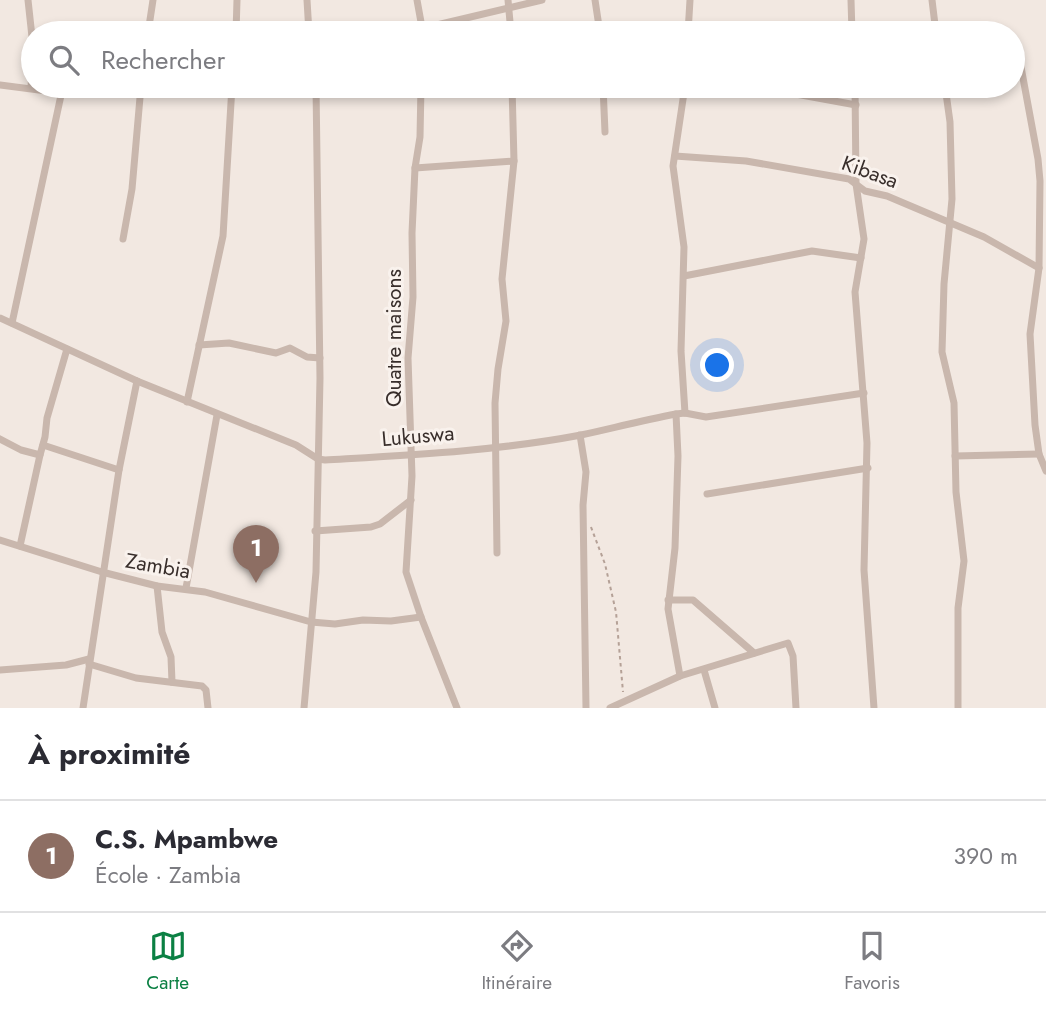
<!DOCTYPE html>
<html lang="fr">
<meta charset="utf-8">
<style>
:root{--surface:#fff;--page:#f2f2f3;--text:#2b2b33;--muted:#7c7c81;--line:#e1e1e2;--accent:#0b8043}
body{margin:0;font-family:Jost,sans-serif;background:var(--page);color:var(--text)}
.you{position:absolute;left:718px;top:366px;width:24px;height:24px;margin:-18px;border:5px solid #fff;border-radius:50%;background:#1a73e8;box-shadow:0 0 0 10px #1a73e833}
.badge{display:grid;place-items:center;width:46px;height:46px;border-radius:50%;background:var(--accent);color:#fff;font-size:23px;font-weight:700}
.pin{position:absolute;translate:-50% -58px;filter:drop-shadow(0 2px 4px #0008)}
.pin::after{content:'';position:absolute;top:37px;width:24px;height:21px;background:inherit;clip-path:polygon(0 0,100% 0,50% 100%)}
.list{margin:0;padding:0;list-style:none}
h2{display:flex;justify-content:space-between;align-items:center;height:91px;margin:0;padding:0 28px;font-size:30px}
h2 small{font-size:23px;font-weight:400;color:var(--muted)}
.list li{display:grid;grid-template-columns:46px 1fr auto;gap:21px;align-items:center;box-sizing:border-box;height:112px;padding:0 28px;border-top:2px solid var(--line)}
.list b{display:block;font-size:26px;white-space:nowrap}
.list p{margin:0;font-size:23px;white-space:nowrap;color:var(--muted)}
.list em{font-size:23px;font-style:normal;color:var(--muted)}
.icon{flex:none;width:38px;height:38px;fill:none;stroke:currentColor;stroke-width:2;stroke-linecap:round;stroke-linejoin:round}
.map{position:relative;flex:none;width:1046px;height:708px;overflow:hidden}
.search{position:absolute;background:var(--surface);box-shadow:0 4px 10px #0003;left:21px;right:21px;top:21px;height:77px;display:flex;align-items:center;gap:18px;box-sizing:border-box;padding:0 24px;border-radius:38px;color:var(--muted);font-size:26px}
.sheet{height:203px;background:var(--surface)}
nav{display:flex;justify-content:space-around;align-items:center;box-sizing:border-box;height:98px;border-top:2px solid var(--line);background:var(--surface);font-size:19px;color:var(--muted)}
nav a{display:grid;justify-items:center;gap:4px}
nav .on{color:var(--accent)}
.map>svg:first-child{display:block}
</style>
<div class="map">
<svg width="1046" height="708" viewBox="0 0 1046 708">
<rect width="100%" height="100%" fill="#f2e8e1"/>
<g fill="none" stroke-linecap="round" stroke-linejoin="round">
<path stroke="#b5a197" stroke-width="2" stroke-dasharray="3.5 3.5" stroke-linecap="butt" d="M591,527L605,564L616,612L623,692"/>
<g stroke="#c9b7ad" stroke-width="7">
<path d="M28,0L33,46L31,88"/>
<path d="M307,0L309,33"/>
<path d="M417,0L423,33"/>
<path d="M508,0L511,33"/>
<path d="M595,0L600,33"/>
<path d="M851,0L852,33"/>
<path d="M932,0L936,33"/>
<path d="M148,33L153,0"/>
<path d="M236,33L237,0"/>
<path d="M403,33L542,0"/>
<path d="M688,33L690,0"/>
<path d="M1021,67L1038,159L1040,181L1039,268L1030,334L1035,425L1039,454L1046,471"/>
<path d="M0,85L62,93L107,86"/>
<path d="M421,86L420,137L415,168L412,233L413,297L408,358L412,476L406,572L421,617L457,708"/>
<path d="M603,86L605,132"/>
<path d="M707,86L774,90L856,105"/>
<path d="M855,86L856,184L864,239L855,292L867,443L864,570L874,708"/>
<path d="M945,86L950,122L952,199L944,284L942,352L954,403L956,492L964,561L958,608V708"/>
<path d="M675,156L746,161L849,179L865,191L887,196L984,237L1039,268"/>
<path d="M415,168L514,161"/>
<path d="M123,239L132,189L141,86"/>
<path d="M684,276L812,251L861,258"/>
<path d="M0,318L137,381L296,445L318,459L325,460C410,455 497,451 581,435C613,428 644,420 676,414L685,413L706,417L864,393"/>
<path d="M12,323L63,86"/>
<path d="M199,345L229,343L276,353L290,348L307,357L320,358"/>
<path d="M187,402L223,236L232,86"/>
<path d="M685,413L681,351L684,247L673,166L685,86"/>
<path d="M676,414L678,456L675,548L668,609L680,676"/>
<path d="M580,435L586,472L583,505L586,708"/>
<path d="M0,439L21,450L40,455L45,437L47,418L67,349"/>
<path d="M43,445L119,470"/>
<path d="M955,456L1039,454"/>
<path d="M707,494L868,468"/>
<path d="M315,531L371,527L380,524L411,500"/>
<path d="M0,540L102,572L157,586L205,592L311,622L335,624L363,620L391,621L421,617"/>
<path d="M20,546L40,455"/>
<path d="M497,553L495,403L498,369L506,321L502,279L514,161L512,86"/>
<path d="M157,586L162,632L171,657L172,682"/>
<path d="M186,588L217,415"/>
<path d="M668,600H693L754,653"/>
<path d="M89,664L136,678L202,686L206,690L208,708"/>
<path d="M0,670L66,665L89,659"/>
<path d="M704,670L715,708"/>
<path d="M83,708L119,470L137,381"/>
<path d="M304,708L316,572L320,378L316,86"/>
<path d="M610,708L680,676L788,643L793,656L796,708"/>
</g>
</g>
<g text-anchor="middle" stroke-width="6" stroke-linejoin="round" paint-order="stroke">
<g font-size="21" fill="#382e2b" stroke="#f9f2ed">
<text transform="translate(870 172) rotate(20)" y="7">Kibasa</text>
<text transform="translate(394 338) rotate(-90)" y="7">Quatre maisons</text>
<text transform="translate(418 436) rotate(-5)" y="7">Lukuswa</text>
<text transform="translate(158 566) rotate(10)" y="7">Zambia</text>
</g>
</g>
</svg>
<div class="you"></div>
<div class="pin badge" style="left:256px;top:583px;background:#8d6e63">1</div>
<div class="search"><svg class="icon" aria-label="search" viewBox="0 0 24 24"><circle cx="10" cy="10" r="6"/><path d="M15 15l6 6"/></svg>Rechercher</div>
</div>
<section class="sheet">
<h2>À proximité<small></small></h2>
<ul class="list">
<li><span class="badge" style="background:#8d6e63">1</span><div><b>C.S. Mpambwe</b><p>École · Zambia</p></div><em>390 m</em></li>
</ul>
</section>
<nav>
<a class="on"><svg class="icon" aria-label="map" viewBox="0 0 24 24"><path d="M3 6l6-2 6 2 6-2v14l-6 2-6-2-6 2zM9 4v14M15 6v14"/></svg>Carte</a>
<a><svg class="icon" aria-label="directions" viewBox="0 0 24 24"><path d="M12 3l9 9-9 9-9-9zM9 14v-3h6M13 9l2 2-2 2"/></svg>Itinéraire</a>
<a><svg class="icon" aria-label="saved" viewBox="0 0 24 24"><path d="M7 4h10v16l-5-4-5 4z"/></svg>Favoris</a>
</nav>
